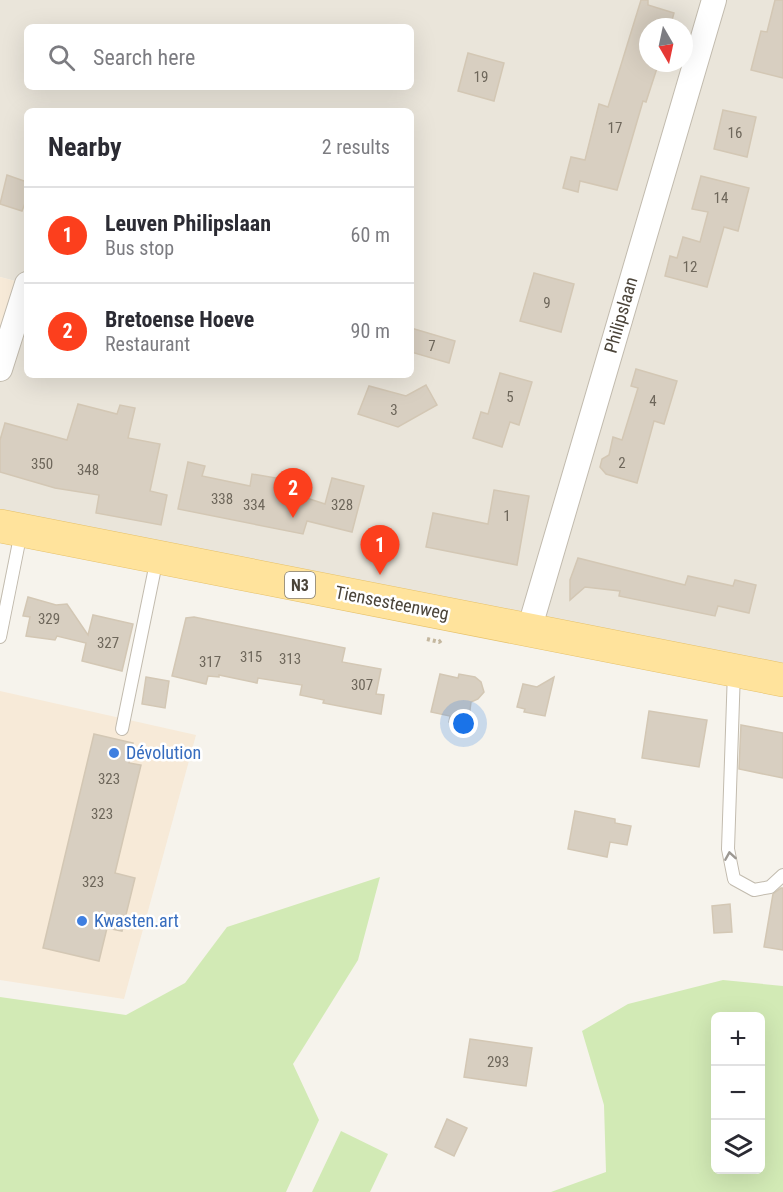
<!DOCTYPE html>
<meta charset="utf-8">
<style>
:root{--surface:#fff;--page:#f2f2f3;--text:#2b2b33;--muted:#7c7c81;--line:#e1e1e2;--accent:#fc3f1d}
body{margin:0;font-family:"Roboto Condensed",sans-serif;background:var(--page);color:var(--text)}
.controls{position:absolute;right:18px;bottom:18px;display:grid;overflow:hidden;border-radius:9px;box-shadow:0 6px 24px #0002}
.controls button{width:54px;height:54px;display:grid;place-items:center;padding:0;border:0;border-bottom:2px solid var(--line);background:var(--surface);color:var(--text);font:30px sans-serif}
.compass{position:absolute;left:639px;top:18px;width:54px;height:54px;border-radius:50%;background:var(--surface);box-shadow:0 6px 24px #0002;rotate:171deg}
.you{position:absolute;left:464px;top:724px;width:21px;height:21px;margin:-15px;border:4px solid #fff;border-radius:50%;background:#1a73e8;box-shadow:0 0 0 9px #1a73e833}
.badge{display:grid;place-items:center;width:39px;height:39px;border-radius:50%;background:var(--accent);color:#fff;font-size:20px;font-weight:700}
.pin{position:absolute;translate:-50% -50px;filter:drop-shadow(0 2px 3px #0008)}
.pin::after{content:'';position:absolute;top:32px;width:21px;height:18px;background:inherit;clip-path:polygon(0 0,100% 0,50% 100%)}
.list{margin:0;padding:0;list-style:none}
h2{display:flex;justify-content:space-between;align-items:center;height:78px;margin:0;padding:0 24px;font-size:26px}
h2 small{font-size:20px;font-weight:400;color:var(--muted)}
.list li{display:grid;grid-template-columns:39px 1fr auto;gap:18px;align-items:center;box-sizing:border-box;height:96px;padding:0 24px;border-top:2px solid var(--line)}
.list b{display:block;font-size:22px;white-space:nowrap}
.list p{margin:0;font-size:20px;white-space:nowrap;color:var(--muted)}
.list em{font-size:20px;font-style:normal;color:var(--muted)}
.icon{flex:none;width:33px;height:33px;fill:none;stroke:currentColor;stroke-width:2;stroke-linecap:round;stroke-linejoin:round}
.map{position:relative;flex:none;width:783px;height:1192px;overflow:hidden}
.search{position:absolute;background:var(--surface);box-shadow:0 6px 24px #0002;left:24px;top:24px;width:390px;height:66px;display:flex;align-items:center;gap:15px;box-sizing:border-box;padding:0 21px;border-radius:9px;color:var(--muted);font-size:22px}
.panel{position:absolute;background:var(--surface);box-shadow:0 6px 24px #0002;left:24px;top:108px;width:390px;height:270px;border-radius:9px}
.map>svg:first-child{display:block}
</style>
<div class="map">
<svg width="783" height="1192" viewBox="0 0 783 1192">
<rect width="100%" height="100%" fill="#f6f3ec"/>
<path fill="#eae5da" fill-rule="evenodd" d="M0,0H783V680L0,526V369L27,284V375H411V111H27V284L0,277ZM27,27H411V87H27ZM648,27H684V63H648Z"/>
<g fill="#f7ead8">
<path d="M0,277L27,284L0,369Z"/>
<path d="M0,691L196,735L124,999L0,980Z"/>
</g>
<g fill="#d2eab5" fill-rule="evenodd">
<path d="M380,877L358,960L293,1064L319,1120L286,1192H0V997L126,1015L185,983L227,927Z"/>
<path d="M723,980L783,986V1192H551L606,1172L604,1105L582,1031L628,1004ZM716,1016H760V1170H716Z"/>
<path d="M341,1131L388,1154L370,1192H312Z"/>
</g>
<g fill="#d8cfc1" stroke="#d3c7b4" stroke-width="1.5">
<path d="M641,0H648V5L674,13L670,27H648V63L658,65L646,102L643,101L617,190L580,181L578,192L563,188L571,157L585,160L599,104L608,107Z"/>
<path d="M775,0H783V78L751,70L761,31L767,32Z"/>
<path d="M468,53L504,63L494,101L458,91Z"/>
<path d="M723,110L756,117L747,157L714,149Z"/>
<path d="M7,175L27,182V198L22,211L0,204Z"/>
<path d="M701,176L749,188L738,231L724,227L707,287L665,276L670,256L677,258L683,237L700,242L708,212L692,209Z"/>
<path d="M534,273L574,284L561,332L520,321Z"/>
<path d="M411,328L455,341L449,363L411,352Z"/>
<path d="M636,369L677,381L664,424L654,421L637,483L606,474L600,467L602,459L609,455L613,437L622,440L638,388L631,386Z"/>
<path d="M500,373L532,382L519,425L510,422L502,447L473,438L481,412L488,414Z"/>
<path d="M426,385L437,405L398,427L358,414L369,386L406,396Z"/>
<path d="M78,404L117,414L120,405L135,408L128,438L160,444L150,491L167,495L161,525L96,513L99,495L55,488L0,472V440L5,423L67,440Z"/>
<path d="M188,462L205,466L202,476L250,486L252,474L288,480L285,491L325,504L332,478L364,486L352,532L307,521L303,534L178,509Z"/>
<path d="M494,490L529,496L517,565L426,547L433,513L488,524Z"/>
<path d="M578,558L685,585L688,576L733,586L735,580L756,585L749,613L718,606L715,616L619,596L620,591L585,587L570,600V580Z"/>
<path d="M28,597L56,605L67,604L88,635L93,615L133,624L122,671L82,661L86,643L57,636L55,640L26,636L30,617L23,616Z"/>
<path d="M194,617L345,648L342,662L381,669L376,694L384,695L381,714L323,703L324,700L300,695L302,685L258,678L257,683L219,675V677L208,676L206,684L172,676L186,618Z"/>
<path d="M440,674L458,678L459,674L475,677L481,682L484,692L478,699L471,702L468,726L449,722L450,716L431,712Z"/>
<path d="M146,677L169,681L165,708L142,704Z"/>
<path d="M554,677L545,716L524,712L525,709L517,707L523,684L537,687Z"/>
<path d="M649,711L707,720L699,767L642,758Z"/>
<path d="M741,725L783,733V778L739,769Z"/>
<path d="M94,734L133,743L129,763L141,765L115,873L135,878L122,931L107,928L99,961L43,948Z"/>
<path d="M575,811L615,819V823L631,826L627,845L610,842L607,857L568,849Z"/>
<path d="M781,888H783V950L764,947L773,894Z"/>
<path d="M730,904L732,932L714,933L712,906Z"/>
<path d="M470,1039L532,1048L526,1086L464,1077Z"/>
<path d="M447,1119L467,1128L454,1156L435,1147Z"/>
</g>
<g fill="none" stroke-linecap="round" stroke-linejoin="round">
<g stroke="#c2bbae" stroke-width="14">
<g id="service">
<path d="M0,637L21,532"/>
<path d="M734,671L728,849L734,879L754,890L770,887L783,875"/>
<path d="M122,729L157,558"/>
</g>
</g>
<g stroke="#c2bbae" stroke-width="26">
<g id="minor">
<path d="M0,369L27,284"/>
<path d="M529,630L714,0"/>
</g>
</g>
<g stroke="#e6c16a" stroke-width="34">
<path id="primary" d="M0,526L783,680"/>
</g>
<path stroke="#c4b79f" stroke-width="4" stroke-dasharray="3 3" stroke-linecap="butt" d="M427,639L439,642L443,639"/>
<use href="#service" stroke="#fff" stroke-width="12"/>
<use href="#minor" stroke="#fff" stroke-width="24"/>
<use href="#primary" stroke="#ffe39c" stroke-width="33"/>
</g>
<defs><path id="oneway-chevron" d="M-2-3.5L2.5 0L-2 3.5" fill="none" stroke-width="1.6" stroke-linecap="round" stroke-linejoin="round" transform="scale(1.5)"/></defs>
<use stroke="#9c9892" href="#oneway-chevron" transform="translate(730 856) rotate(-99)"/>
<g fill="#3f7fe0" stroke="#fff" stroke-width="2">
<circle cx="114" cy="753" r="6"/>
<circle cx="82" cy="921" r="6"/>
</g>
<g text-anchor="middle" stroke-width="5" stroke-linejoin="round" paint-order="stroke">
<g font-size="15" fill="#6e675b">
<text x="481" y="82">19</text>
<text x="615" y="133">17</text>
<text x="735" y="138">16</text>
<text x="721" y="203">14</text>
<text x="690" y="272">12</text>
<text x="547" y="308">9</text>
<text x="432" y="351">7</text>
<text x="510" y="402">5</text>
<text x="653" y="406">4</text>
<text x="394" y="415">3</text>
<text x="622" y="468">2</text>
<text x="42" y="469">350</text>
<text x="88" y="475">348</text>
<text x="222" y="504">338</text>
<text x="254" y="510">334</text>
<text x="342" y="510">328</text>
<text x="507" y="521">1</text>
<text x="49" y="624">329</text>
<text x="108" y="648">327</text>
<text x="251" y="662">315</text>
<text x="290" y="664">313</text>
<text x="210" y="667">317</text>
<text x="362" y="690">307</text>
<text x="109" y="784">323</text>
<text x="102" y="819">323</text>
<text x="93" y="887">323</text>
<text x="498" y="1067">293</text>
</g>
<rect fill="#fff" stroke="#817c74" stroke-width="1.5" x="285" y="572" width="30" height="26" rx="4.5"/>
<g font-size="16" font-weight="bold" fill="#4b4439">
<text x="300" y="591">N3</text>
</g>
<g font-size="18" fill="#4b4439" stroke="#fff">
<text transform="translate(621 315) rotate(-74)" y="6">Philipslaan</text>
<text transform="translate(392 603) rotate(11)" y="6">Tiensesteenweg</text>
</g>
<g font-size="18" fill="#366cbe" stroke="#fff" text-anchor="start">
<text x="126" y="759">Dévolution</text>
<text x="94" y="927">Kwasten.art</text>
</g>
</g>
</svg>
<div class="controls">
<button>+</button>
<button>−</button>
<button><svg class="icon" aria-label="layers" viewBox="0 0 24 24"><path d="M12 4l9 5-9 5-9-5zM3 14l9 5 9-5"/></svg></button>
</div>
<svg class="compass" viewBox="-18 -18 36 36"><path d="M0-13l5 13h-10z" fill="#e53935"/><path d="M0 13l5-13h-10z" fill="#7c7c81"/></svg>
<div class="you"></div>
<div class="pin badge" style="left:380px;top:575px">1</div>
<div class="pin badge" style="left:293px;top:518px">2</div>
<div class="search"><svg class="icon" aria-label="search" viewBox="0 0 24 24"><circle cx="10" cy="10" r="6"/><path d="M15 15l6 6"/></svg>Search here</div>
<section class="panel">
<h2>Nearby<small>2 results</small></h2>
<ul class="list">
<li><span class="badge">1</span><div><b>Leuven Philipslaan</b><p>Bus stop</p></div><em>60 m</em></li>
<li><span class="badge">2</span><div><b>Bretoense Hoeve</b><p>Restaurant</p></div><em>90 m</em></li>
</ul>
</section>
</div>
